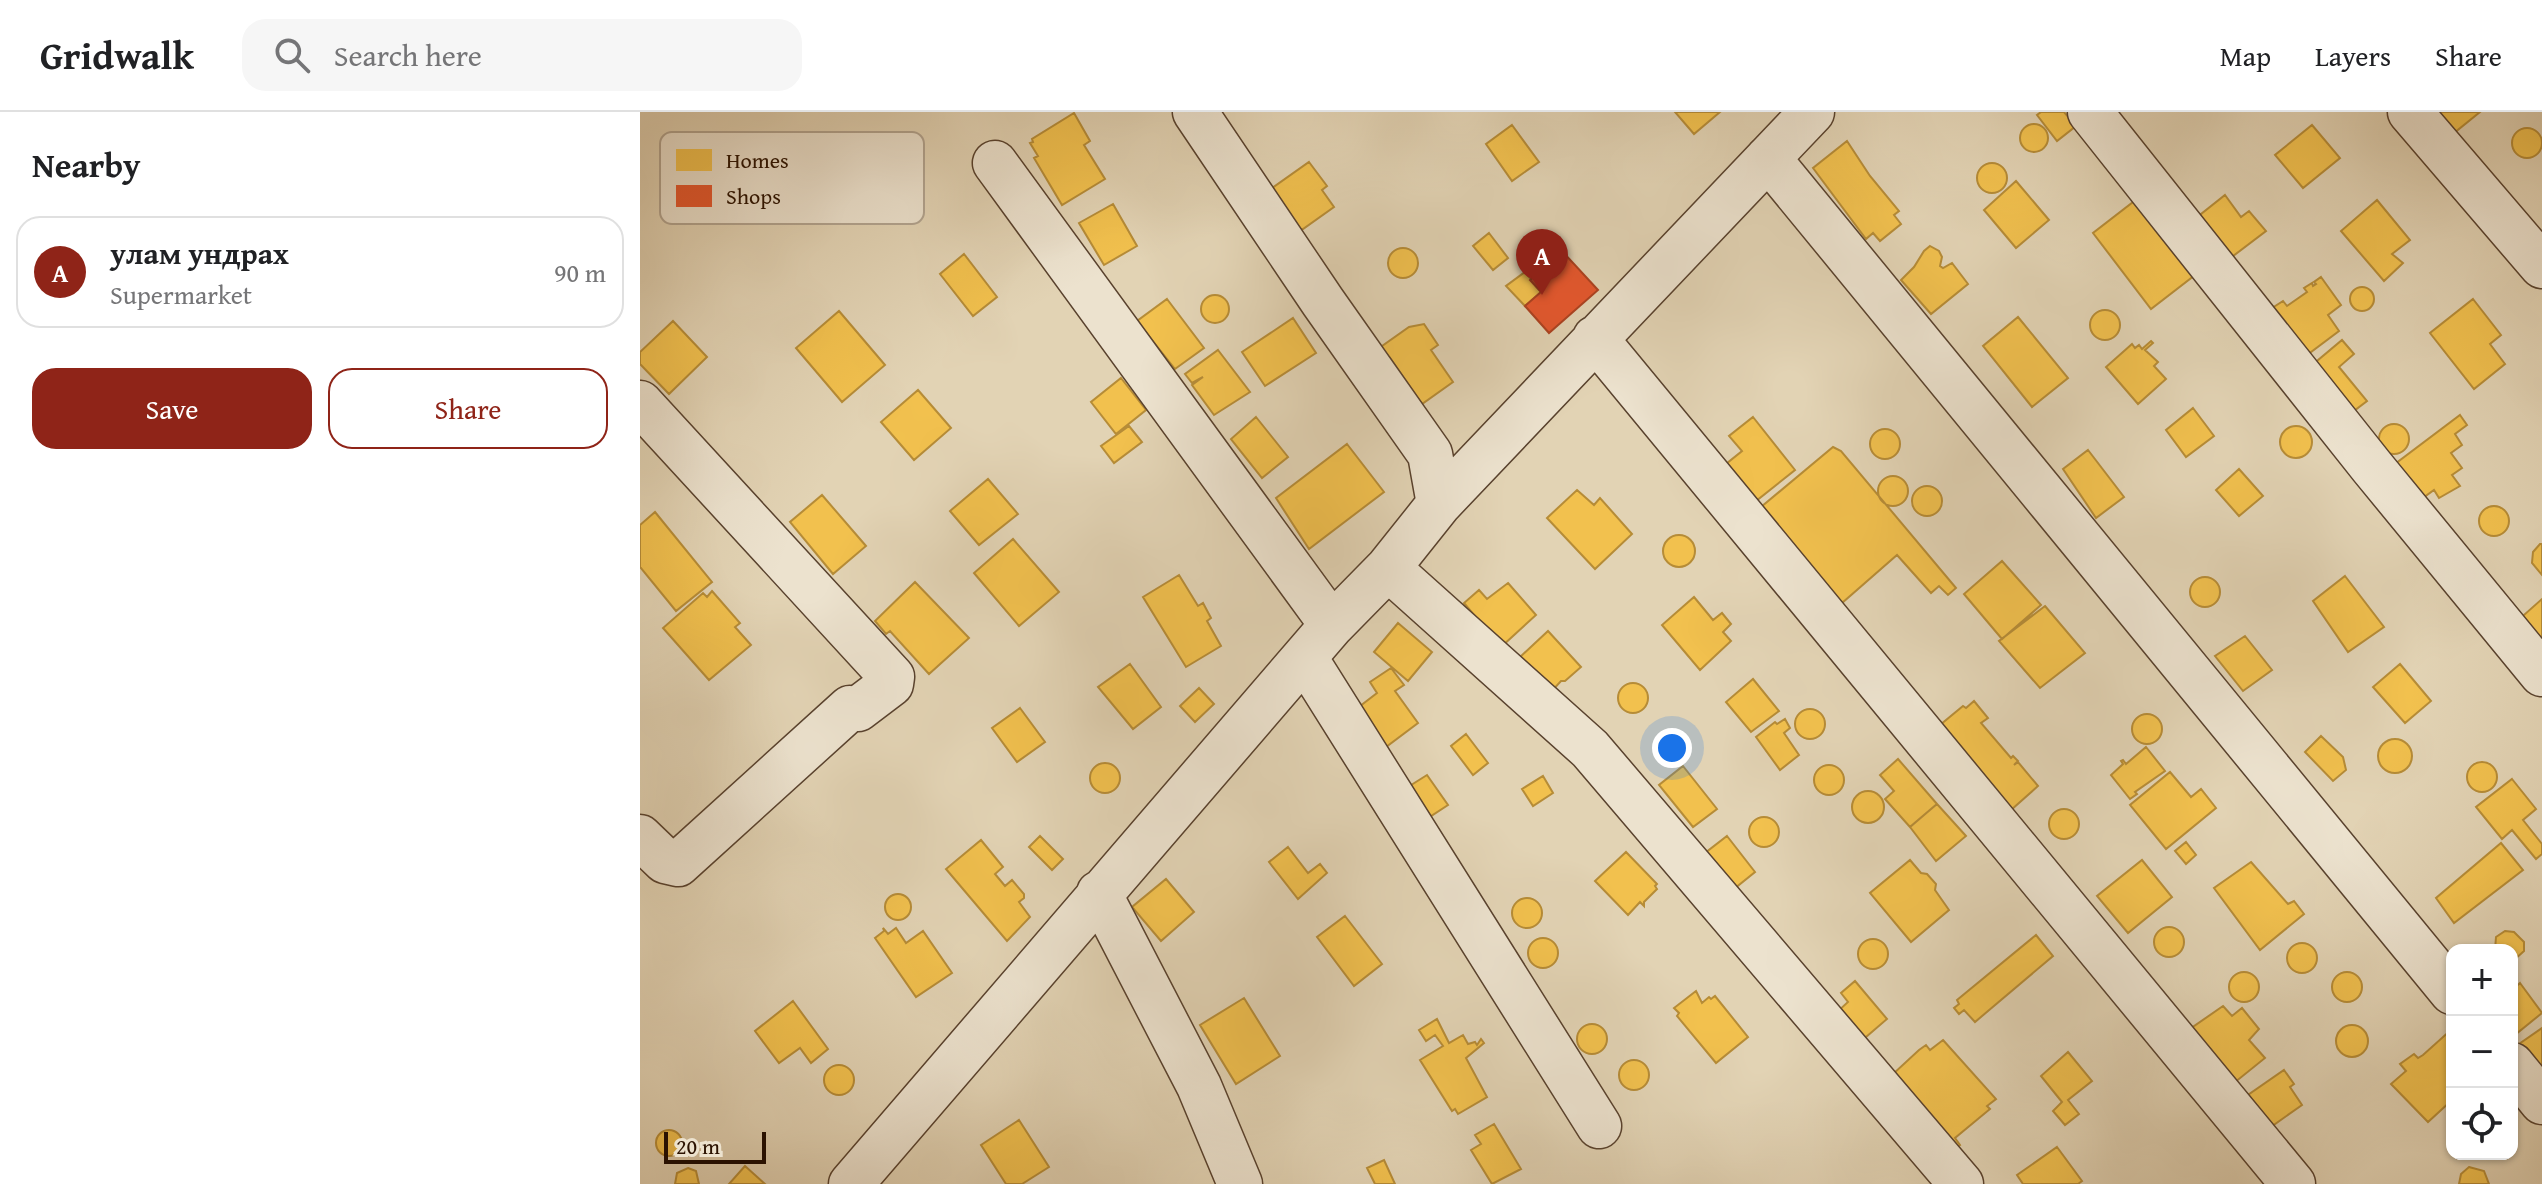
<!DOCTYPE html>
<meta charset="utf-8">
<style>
:root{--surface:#fff;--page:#f6f6f6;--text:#202124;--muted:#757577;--line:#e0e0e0;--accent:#8f2418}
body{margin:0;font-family:"Gentium Book Plus",serif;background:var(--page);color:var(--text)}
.controls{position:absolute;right:24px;bottom:24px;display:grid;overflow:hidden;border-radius:16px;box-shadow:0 2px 6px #0004}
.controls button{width:72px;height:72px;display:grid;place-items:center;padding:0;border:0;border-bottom:2px solid var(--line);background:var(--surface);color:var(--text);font:40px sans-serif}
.scale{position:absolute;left:24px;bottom:20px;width:102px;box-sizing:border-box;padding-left:8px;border:4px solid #2b1201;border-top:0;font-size:22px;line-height:28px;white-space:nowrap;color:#2b1201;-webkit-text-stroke:6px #ece2ce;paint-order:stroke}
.you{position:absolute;left:1032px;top:636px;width:28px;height:28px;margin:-20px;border:6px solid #fff;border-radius:50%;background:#1a73e8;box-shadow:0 0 0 12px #1a73e833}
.badge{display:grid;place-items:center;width:52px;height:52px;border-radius:50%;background:var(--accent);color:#fff;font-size:26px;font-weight:700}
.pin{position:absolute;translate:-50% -66px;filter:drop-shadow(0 2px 4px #0008)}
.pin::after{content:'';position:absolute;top:42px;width:28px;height:24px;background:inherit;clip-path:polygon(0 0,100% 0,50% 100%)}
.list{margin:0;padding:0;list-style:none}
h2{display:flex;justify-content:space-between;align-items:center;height:104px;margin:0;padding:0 32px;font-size:34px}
h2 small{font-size:26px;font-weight:400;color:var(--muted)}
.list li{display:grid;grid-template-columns:52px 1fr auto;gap:24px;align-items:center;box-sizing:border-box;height:112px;margin:0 16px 16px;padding:0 16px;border:2px solid var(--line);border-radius:24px}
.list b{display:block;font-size:30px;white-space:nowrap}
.list p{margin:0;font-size:26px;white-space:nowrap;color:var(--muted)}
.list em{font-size:26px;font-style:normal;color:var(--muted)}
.actions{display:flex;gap:16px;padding:24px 32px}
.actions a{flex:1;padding:18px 0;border:2px solid var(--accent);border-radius:24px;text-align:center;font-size:28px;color:var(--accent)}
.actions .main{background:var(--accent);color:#fff}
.icon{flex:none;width:44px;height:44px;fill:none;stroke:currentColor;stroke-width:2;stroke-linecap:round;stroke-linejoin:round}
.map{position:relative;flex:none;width:1902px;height:1072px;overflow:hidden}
header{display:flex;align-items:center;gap:48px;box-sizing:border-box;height:112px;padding:0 40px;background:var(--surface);border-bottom:2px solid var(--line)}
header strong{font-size:38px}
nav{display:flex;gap:44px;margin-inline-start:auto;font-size:28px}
.search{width:560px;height:72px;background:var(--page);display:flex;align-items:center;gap:20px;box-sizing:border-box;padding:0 28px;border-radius:24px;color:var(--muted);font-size:30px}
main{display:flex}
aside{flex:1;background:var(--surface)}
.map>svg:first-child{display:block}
.homes{fill:#f2c14e;stroke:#b68c37;stroke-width:2}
.shops{fill:#e4572e;stroke:#ac4220;stroke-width:2}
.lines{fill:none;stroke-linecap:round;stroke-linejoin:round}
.minor-casing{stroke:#59422e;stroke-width:47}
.minor{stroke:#ece2ce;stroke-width:44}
.key{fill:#ece2ce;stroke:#b2a490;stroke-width:2}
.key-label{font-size:22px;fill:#2b1201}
</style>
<header>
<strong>Gridwalk</strong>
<div class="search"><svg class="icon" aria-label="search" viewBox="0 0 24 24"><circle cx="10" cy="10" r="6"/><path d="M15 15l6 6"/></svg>Search here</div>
<nav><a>Map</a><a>Layers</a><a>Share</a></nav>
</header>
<main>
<aside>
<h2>Nearby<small></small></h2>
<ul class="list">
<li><span class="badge">A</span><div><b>улам ундрах</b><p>Supermarket</p></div><em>90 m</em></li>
</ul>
<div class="actions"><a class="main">Save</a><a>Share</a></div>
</aside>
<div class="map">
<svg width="1902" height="1072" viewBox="0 0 1902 1072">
<rect width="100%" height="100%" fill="#e2d3b4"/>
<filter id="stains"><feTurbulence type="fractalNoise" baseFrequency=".0025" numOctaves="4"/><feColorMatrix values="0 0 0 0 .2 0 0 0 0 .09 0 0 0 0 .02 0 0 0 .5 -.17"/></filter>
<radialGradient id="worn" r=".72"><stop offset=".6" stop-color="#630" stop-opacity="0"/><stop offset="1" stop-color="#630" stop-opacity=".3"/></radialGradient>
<path class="homes" d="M1035 0H1080L1054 22Z
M1401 0H1424L1436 14 1417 29 1397 3Z
M1797 0H1840L1814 21Z
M434 1 450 29 444 33 465 67 422 93 394 46 398 44 390 31 393 30 392 27Z
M1380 26a14 14 0 1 1 28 0a14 14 0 1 1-28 0Z
M872 13 899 50 872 69 846 32Z
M1672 13 1700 46 1663 76 1635 43Z
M1872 31a15 15 0 1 1 30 0a15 15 0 1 1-30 0Z
M1207 29 1230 64 1259 99 1254 103 1261 112 1240 129 1233 121 1226 127 1173 56Z
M669 50 687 74 682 78 694 95 663 117 656 119 628 79Z
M1337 66a15 15 0 1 1 30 0a15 15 0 1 1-30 0Z
M1376 69 1409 108 1376 136 1344 98Z
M1585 83 1601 105 1609 99 1626 119 1580 154 1546 114Z
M1497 87 1555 163 1511 197 1453 121Z
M1737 88 1770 128 1752 142 1763 151 1744 169 1701 119Z
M473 92 497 134 464 153 439 111Z
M849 121 868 146 853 158 833 134Z
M1290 134 1299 139 1302 145 1300 154 1303 156 1312 151 1328 172 1291 202 1261 168 1274 155 1284 139Z
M748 151a15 15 0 1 1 30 0a15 15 0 1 1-30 0Z
M324 142 357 185 333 204 300 162Z
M885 160 901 180 885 194 866 174Z
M1681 165 1701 193 1688 203 1699 219 1663 246 1629 198 1643 189 1647 194 1667 180 1664 176 1672 171 1673 174 1676 172 1674 170Z
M1710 187a12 12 0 1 1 24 0a12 12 0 1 1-24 0Z
M561 197a14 14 0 1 1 28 0a14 14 0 1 1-28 0Z
M527 187 564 236 535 257 497 209Z
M1833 187 1861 223 1850 232 1865 252 1834 277 1790 221Z
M1450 213a15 15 0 1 1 30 0a15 15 0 1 1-30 0Z
M199 199 245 253 202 290 156 236Z
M1378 205 1428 266 1392 295 1343 234Z
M653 206 676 241 625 274 602 240Z
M33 209 67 245 29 282 0 252V240Z
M784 212 798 233 791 238 813 270 782 292 750 246 743 251 735 239 769 215Z
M1702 228 1714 242 1699 255 1727 289 1706 305 1671 254Z
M1511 229 1513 231 1505 238 1518 250 1514 254 1526 267 1498 292 1466 255 1492 232 1495 236 1499 233 1502 237Z
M578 238 610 280 574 303 552 273 563 265 552 271 545 262Z
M481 266 506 298 476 322 451 290Z
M278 278 311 316 274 348 241 310Z
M1553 296 1574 324 1546 345 1526 318Z
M1820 303 1827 313 1815 322 1822 333 1811 341 1822 356 1812 363 1820 374 1799 386 1794 378 1769 396 1743 361Z
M616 305 648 345 622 366 591 327Z
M1113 305 1155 358 1116 389 1086 352 1102 339 1089 324Z
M1739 327a15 15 0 1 1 30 0a15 15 0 1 1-30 0Z
M1640 330a16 16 0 1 1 32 0a16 16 0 1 1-32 0Z
M489 314 502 330 474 351 461 334Z
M1230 332a15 15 0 1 1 30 0a15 15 0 1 1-30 0Z
M707 332 744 380 669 437 636 386Z
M1193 335 1201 339 1316 476 1308 483 1299 474 1291 481 1257 443 1194 498 1115 400Z
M1448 338 1484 385 1456 406 1423 357Z
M1599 357 1623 384 1599 404 1576 378Z
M1238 379a15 15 0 1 1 30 0a15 15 0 1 1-30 0Z
M348 367 378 402 339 433 310 399Z
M1272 389a15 15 0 1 1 30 0a15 15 0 1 1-30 0Z
M937 378 954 393 960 386 992 422 955 457 907 406Z
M182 383 226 434 193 462 150 410Z
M1839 409a15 15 0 1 1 30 0a15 15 0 1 1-30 0Z
M15 400 72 470 36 499 0 455V413Z
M1023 439a16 16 0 1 1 32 0a16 16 0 1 1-32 0Z
M373 427 419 480 379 514 334 461Z
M1900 432H1902V463L1892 451 1893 440Z
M1362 449 1401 493 1362 527 1324 482Z
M539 463 558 494 563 491 571 506 567 509 581 534 546 555 503 485Z
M1705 464 1744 515 1708 540 1673 489Z
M1550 480a15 15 0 1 1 30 0a15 15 0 1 1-30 0Z
M275 470 329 526 289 562 250 519 246 522 235 509Z
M868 471 896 503 861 535 824 491 839 478 847 487Z
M72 479 100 511 95 515 111 533 69 568 23 516 63 481 67 485Z
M1054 485 1073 508 1082 501 1091 512 1083 520 1091 529 1060 558 1022 513Z
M1902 487V558L1867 518Z
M1405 494 1445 541 1400 576 1359 529Z
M758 511 792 540 768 569 734 540Z
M908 519 941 555 925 569H921L910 581 879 546Z
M1605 524 1632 558 1603 579 1575 544Z
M490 552 521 595 493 617 458 575Z
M1760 552 1791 589 1765 611 1733 575Z
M751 556 764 573 755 579 778 611 742 638 715 598 737 581 730 570Z
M1113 567 1139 599 1111 620 1086 590Z
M978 586a15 15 0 1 1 30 0a15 15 0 1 1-30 0Z
M559 576 574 592 555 610 540 594Z
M1334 589 1348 606 1341 611 1371 646 1373 644 1378 649 1374 653 1378 650 1398 674 1362 706 1294 618 1323 594 1326 596Z
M380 596 405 630 377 650 352 616Z
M1155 612a15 15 0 1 1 30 0a15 15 0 1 1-30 0Z
M1492 617a15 15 0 1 1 30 0a15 15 0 1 1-30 0Z
M1145 607 1150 616 1144 621 1159 643 1140 658 1116 625 1135 610 1137 612Z
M826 622 848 651 833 663 811 634Z
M1681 624 1703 645 1706 658 1693 669 1665 640Z
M1738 644a17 17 0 1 1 34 0a17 17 0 1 1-34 0Z
M1506 635 1525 659 1495 680 1497 682 1490 687 1471 663 1483 652 1481 649 1483 648 1486 652Z
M1258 647 1297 692 1270 715 1245 687 1254 679 1240 663Z
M1827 665a15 15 0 1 1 30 0a15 15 0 1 1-30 0Z
M450 666a15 15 0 1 1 30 0a15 15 0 1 1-30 0Z
M1174 668a15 15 0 1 1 30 0a15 15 0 1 1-30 0Z
M1043 654 1077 697 1053 715 1019 673Z
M1530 660 1551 685 1561 677 1576 696 1526 737 1490 693Z
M787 663 808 693 788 706 768 675Z
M903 664 913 681 893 694 882 677Z
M1872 667 1896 697 1883 708 1902 732V742L1896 747 1872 718 1862 727 1836 695Z
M1212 695a16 16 0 1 1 32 0a16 16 0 1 1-32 0Z
M1297 692 1326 724 1296 749 1270 715Z
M1409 712a15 15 0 1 1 30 0a15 15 0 1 1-30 0Z
M1109 720a15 15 0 1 1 30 0a15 15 0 1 1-30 0Z
M400 724 423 747 412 758 389 735Z
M1087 724 1115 760 1084 785 1056 748Z
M341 728 363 755 355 762 365 774 372 768 384 782V786L379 790 390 805 367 829 306 757Z
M1546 730 1556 743 1546 752 1535 739Z
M1861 731 1883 758 1814 811 1796 786Z
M648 735 668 761 680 752 687 761 658 787 629 750Z
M986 740 1017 772 1015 774 1017 777 1004 790V794L1000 790 988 803 955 769Z
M1270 748 1281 761 1287 762 1296 772 1295 778 1309 798 1271 830 1230 781Z
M1502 748 1532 785 1488 821 1457 784Z
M1611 750 1648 792 1654 789 1664 802 1620 838 1574 776Z
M526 767 554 800 521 829 492 795Z
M245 795a13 13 0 1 1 26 0a13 13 0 1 1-26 0Z
M872 801a15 15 0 1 1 30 0a15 15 0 1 1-30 0Z
M705 804 742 852 714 874 677 825Z
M1514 830a15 15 0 1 1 30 0a15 15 0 1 1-30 0Z
M243 816 248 822 256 816 266 831 283 819 312 861 276 885 235 826 244 819Z
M1865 819 1874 820 1884 830V839L1873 849 1872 838H1855L1856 825Z
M1396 823 1413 844 1335 910 1324 898 1319 902 1314 896 1319 892 1317 888Z
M888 841a15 15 0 1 1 30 0a15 15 0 1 1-30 0Z
M1218 842a15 15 0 1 1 30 0a15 15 0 1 1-30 0Z
M1647 846a15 15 0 1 1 30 0a15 15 0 1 1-30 0Z
M1589 875a15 15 0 1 1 30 0a15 15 0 1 1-30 0Z
M1692 875a15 15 0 1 1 30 0a15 15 0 1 1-30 0Z
M1215 869 1247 907 1219 931 1195 902 1208 890 1201 881Z
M1880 871 1902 901 1876 922 1872 917V878Z
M1056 879 1062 891 1069 885 1071 887 1075 884 1108 925 1076 951 1037 904 1039 901 1034 896Z
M604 886 640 944 596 972 560 913Z
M153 889 188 937 171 951 160 936 139 951 115 919Z
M1583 894 1592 904 1602 896 1619 917 1609 928 1625 946 1594 971 1547 919Z
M797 907 809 931 823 923 828 932 835 930 837 933 841 927 844 931 826 946 847 985 818 1002 815 997 812 999 780 948 803 934 795 923 786 929 779 918Z
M937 927a15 15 0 1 1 30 0a15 15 0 1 1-30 0Z
M1696 929a16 16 0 1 1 32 0a16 16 0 1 1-32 0Z
M1902 916V965L1879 932Z
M1812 917V988L1788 1010 1751 972 1766 959 1760 952 1774 942 1778 946 1783 943Z
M1303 928 1356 987 1347 994 1350 997 1315 1026 1320 1033 1316 1036 1253 962 1279 938 1286 933 1290 938Z
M1428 940 1452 969 1428 988 1439 1002 1425 1013 1413 999 1422 990 1401 964Z
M979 963a15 15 0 1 1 30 0a15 15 0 1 1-30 0Z
M184 968a15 15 0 1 1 30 0a15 15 0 1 1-30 0Z
M1644 958 1654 972 1650 975 1662 993 1628 1017 1605 985Z
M379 1008 409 1055 382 1072H366L341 1033Z
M854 1012 881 1057 852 1072 831 1038 841 1032 835 1023Z
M16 1031a13 13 0 1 1 26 0a13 13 0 1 1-26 0Z
M1417 1035 1442 1069 1438 1072H1383L1377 1063Z
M744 1048 755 1072H735L727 1056Z
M105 1054 125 1072H89Z
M1829 1055 1844 1059 1849 1072H1819L1821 1062Z
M48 1056 56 1059 59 1072H35L37 1061Z"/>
<path class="shops" d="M922 139 958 178 909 221 885 194 901 180 890 168Z"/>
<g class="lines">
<g class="minor-casing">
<path id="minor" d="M555 0 683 190 790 342 799 392
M1450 0 1732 355 1902 562
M1770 0 1902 154
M1128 46 1812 880
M355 51 692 513
M955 226 1653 1072
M0 291 252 565 251 572 218 597 210 596 38 752 25 749 0 725
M748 456 950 637 1321 1072
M665 546 959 1014
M459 781 559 974 600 1072
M1872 953 1902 990
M211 1072 692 513 748 456 799 392 1172 0"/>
</g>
<use href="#minor" class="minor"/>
</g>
<rect x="20" y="20" width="264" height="92" rx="12" class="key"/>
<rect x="36" y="37" width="36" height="22" fill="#f2c14e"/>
<rect x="36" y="73" width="36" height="22" fill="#e4572e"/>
<g class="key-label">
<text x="86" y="56">Homes</text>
<text x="86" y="92">Shops</text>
</g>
<rect width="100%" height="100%" filter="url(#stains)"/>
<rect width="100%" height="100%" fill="url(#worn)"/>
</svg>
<div class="controls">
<button>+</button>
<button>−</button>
<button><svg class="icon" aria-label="locate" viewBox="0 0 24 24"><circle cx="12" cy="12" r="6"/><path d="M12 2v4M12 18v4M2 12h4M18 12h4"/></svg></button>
</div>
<div class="scale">20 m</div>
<div class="you"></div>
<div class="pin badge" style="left:902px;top:183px">A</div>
</div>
</main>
